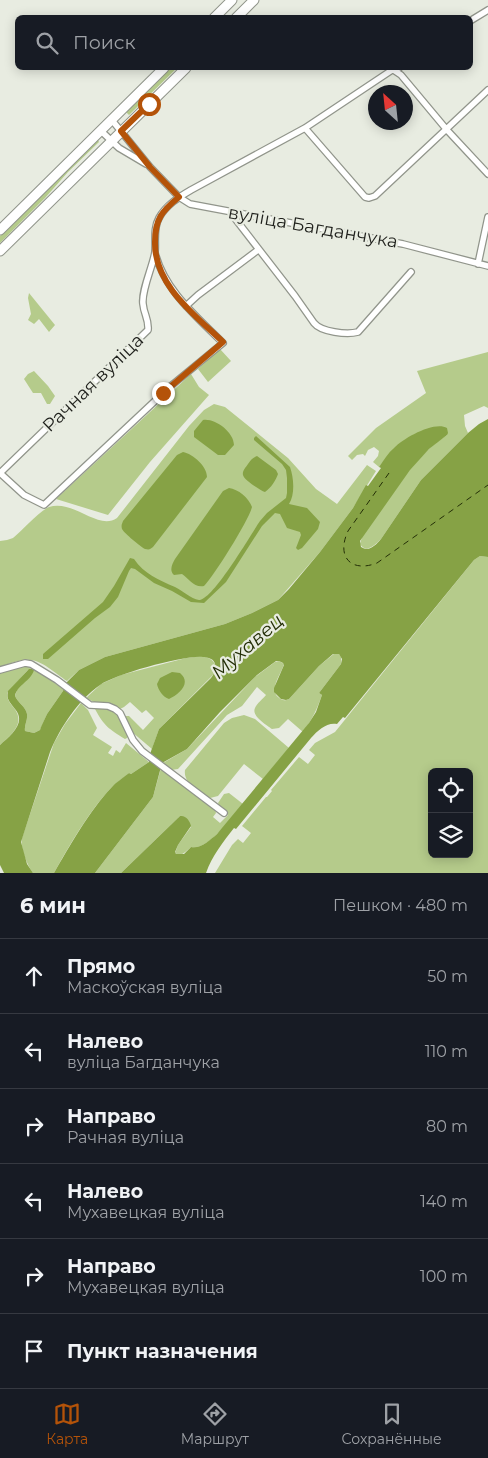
<!DOCTYPE html>
<html lang="ru">
<meta charset="utf-8">
<style>
:root{--surface:#171b24;--page:#242831;--text:#f1f3f6;--muted:#9ea1a6;--line:#363941;--accent:#b45309}
body{margin:0;font-family:Montserrat,sans-serif;background:var(--page);color:var(--text)}
.controls{position:absolute;right:15px;bottom:15px;display:grid;overflow:hidden;border-radius:8px;box-shadow:0 2px 12px #0003}
.controls button{width:45px;height:45px;display:grid;place-items:center;padding:0;border:0;border-bottom:1px solid var(--line);background:var(--surface);color:var(--text);font:25px sans-serif}
.compass{position:absolute;left:368px;top:85px;width:45px;height:45px;border-radius:50%;background:var(--surface);box-shadow:0 2px 12px #0003;rotate:333deg}
.stop{position:absolute;width:15px;height:15px;margin:-11px;border:4px solid #b45309;border-radius:50%;background:#fff}
.stop.end{background:#b45309;border-color:#fff;box-shadow:0 1px 5px #0008}
.list{margin:0;padding:0;list-style:none}
h2{display:flex;justify-content:space-between;align-items:center;height:65px;margin:0;padding:0 20px;font-size:21px}
h2 small{font-size:16px;font-weight:400;color:var(--muted)}
.list li{display:grid;grid-template-columns:32px 1fr auto;gap:15px;align-items:center;box-sizing:border-box;height:75px;padding:0 20px;border-top:1px solid var(--line)}
.list b{display:block;font-size:19px;white-space:nowrap}
.list p{margin:0;font-size:16px;white-space:nowrap;color:var(--muted)}
.list em{font-size:16px;font-style:normal;color:var(--muted)}
.icon{flex:none;width:28px;height:28px;fill:none;stroke:currentColor;stroke-width:2;stroke-linecap:round;stroke-linejoin:round}
.map{position:relative;flex:none;width:488px;height:873px;overflow:hidden}
.search{position:absolute;background:var(--surface);box-shadow:0 2px 12px #0003;left:15px;right:15px;top:15px;height:55px;display:flex;align-items:center;gap:12px;box-sizing:border-box;padding:0 18px;border-radius:8px;color:var(--muted);font-size:19px}
.sheet{height:515px;background:var(--surface)}
nav{display:flex;justify-content:space-around;align-items:center;box-sizing:border-box;height:70px;border-top:1px solid var(--line);background:var(--surface);font-size:14px;color:var(--muted)}
nav a{display:grid;justify-items:center;gap:2px}
nav .on{color:var(--accent)}
.map>svg:first-child{display:block}
.green{fill:#b5cb8b;fill-rule:evenodd}
.water{fill:#86a245}
.lines{fill:none;stroke-linecap:round;stroke-linejoin:round}
.ferry{stroke:#242f07;stroke-width:1;stroke-dasharray:6 5;stroke-linecap:butt}
.street-casing{stroke:#91958b;stroke-width:8}
.primary-casing{stroke:#91958b;stroke-width:11}
.street{stroke:#fff;stroke-width:5.5}
.primary{stroke:#fff;stroke-width:9}
.route{stroke:#b45309;stroke-width:6}
.labels{text-anchor:middle;stroke-width:4.5;stroke-linejoin:round;paint-order:stroke}
.street-label{font-size:18px;fill:#1f201c;stroke:#e8ece1}
.water-label{font-size:19px;font-style:italic;fill:#242f07;stroke:#e8ece1}
</style>
<div class="map">
<svg width="488" height="873" viewBox="0 0 488 873">
<rect width="100%" height="100%" fill="#e8ece1"/>
<path class="green" d="M171 68H177L129 115 126 112Z
M98 140 99 142 68 172 45 198 0 243V236Z
M29 293 55 325 49 332 39 319 34 324 28 320 31 314 28 298Z
M220 349 231 361 208 382 198 369Z
M488 352V408L484 406 464 415 465 426 468 433 421 480 381 539C375 545 366 554 360 544L362 537C386 503 411 458 447 435L435 427 415 434 396 446 379 467 373 462 378 456 379 451 374 447 368 450 365 456 363 454 357 455 352 460 348 456 376 428 426 393 417 371Z
M34 371 48 386 55 396 50 404H47L41 393H33L24 379 28 374Z
M191 374 199 387 209 395 150 462 108 515 56 499Z
M214 404 225 407 288 458 316 489 337 504 367 465 376 471 353 508 320 552 278 600 252 613 225 624 105 657 79 670 67 681C55 673 39 657 24 660 16 661 8 664 0 667V541L7 540 13 538C23 530 38 512 49 507 73 499 98 531 117 518L189 426 204 410Z
M480 556 488 557V873H215L232 845 238 839 243 843 251 833 242 826 266 797H267L272 791 271 790 299 757 308 764 315 755 309 750 315 743 335 732 474 560ZM432 772H469V854H432Z
M335 653 339 654 341 657V664L319 693 322 695C317 709 312 720 303 732L288 719 279 728 272 729C267 725 251 716 255 708 257 703 263 699 266 695L257 687 242 706 227 715 178 769 171 770 163 763 187 749 255 677 275 662 279 661 284 664C281 674 269 689 278 697 283 701 284 701 289 699L319 666Z
M202 656C212 658 219 664 214 674L159 729 152 749 132 732 125 719 126 716H129L143 730 154 718 146 710 142 713 130 702 124 707 120 709 109 704 94 702 86 698 101 684 121 675 186 658Z
M28 665 34 668 63 689V691L47 714 40 730 34 733 25 731C24 725 28 720 27 714 26 707 18 703 15 696L17 690 31 668 27 671 7 693C7 700 10 703 14 708 26 723 11 735 0 745V672L20 666Z
M81 703 88 710 97 728 93 735 112 747 108 753 113 756 116 750 120 753 126 743 149 762 131 774 129 773C123 778 116 783 111 788 89 811 69 846 54 873H33C27 865 20 848 22 838L54 743 65 724Z
M97 707 113 710 119 715 128 736 127 738 125 739C109 729 104 726 95 709Z
M244 715 255 719 289 748 263 779 244 764 218 796 210 798C199 792 183 783 185 770L224 723 232 718Z
M161 768 215 809 216 813 213 817 220 823 228 815 220 808 218 803 224 794 229 793 243 804C232 816 209 851 191 847 186 851 181 858 175 853L178 845 191 827 180 816 121 873H95L153 797Z"/>
<path class="water" d="M488 419V557L480 556 474 560 345 718 343 717 337 724C327 722 318 730 311 738L236 829 234 828C223 842 212 856 206 873H121L180 816C186 815 190 821 191 826L178 845 175 852 176 854H184L191 847C201 849 210 840 217 834L309 723 316 712 322 695 319 693 341 664 342 659 339 654H333L319 666 289 699 286 700 281 699 274 692V688L284 665 283 663 279 661H276L257 675 220 712 187 749 162 763 153 797 95 873H54C69 847 90 810 111 788 116 782 123 778 129 773L131 774 149 762 150 754 159 729 211 678C214 674 217 670 215 664 214 659 208 657 203 657 184 655 116 674 100 685 78 700 60 728 50 752L21 842 27 864 33 873H4L0 865V745C10 736 27 723 15 709 10 702 6 699 8 691L29 669H32L34 670C31 681 17 685 15 696 18 703 26 707 27 714 28 720 24 725 25 731L34 733 40 730 41 727 47 714 63 691 65 684 79 670 105 657 225 624 252 613 278 600 289 589 320 552 353 508 366 485 368 486 381 468 379 467C384 460 388 453 394 448 404 438 434 421 447 428L448 433 447 435 429 449 410 470 360 541 361 547C369 552 375 546 381 539L421 480 468 433 479 424Z
M203 420C215 418 234 432 234 445L225 455H218L194 437V431Z
M256 436 290 467C294 478 295 495 289 504L307 508 320 522 318 529 302 548 298 550 296 548 301 535 300 532 287 528 280 514 275 513 262 526 226 582 204 603 191 602 172 591 154 583 135 569 131 568 129 571 118 597 110 607 95 618 48 659H43V654L103 602 114 586 130 558 134 559C144 574 159 580 175 587 182 590 191 599 199 600 213 600 251 534 260 521L267 513 286 498 287 493V478L286 470 282 464 254 440V438Z
M183 452C193 454 207 466 207 477L153 547C150 549 150 550 145 549 141 547 124 533 122 529 121 525 122 524 123 521L177 455Z
M257 456 276 470 278 474C276 480 271 488 265 492 260 490 244 480 243 475 242 471 246 467 248 464 251 460 252 458 257 456Z
M229 488C238 489 249 498 252 507 249 520 214 576 204 586 194 588 189 579 182 574L174 575C169 571 172 564 175 559L223 491Z
M172 672 180 673C192 683 179 694 169 699 163 697 158 690 157 684L160 678Z"/>
<g class="lines">
<path class="ferry" d="M389 473 348 531C336 557 351 573 377 563L488 485"/>
<g class="street-casing">
<path id="street" d="M470 21 488 10
M392 69 401 75 447 130 488 174
M111 119 150 167 179 197 190 204 403 244 488 266
M305 128 365 197 369 198 375 196 488 90
M100 130 119 148 146 164
M230 212 295 296 314 323C321 332 347 335 358 332L411 272
M478 264 488 217
M186 306 198 295 258 250
M0 473 24 495 44 505 172 385 223 343C196 316 165 291 155 253
M0 474V473L148 330C149 319 144 315 143 304 141 291 153 266 155 252 156 240 153 229 159 218 166 205 179 197 191 190L305 128 392 70 399 68
M0 670 25 663 31 664 57 680 90 705 108 706 115 709 120 713 133 740 142 751 224 813"/>
</g>
<g class="primary-casing">
<path id="primary" d="M214 18 232 0
M236 18 254 0
M0 230 164 68
M0 251 186 68"/>
</g>
<use href="#street" class="street"/>
<use href="#primary" class="primary"/>
</g>
<g class="lines">
<path class="route" d="M149 104 121 131 150 167 179 197C162 211 155 219 155 242 154 285 195 315 223 342L163 393"/>
</g>
<g class="labels">
<g class="street-label">
<text transform="translate(313 227) rotate(10)" y="6">вуліца Багданчука</text>
<text transform="translate(93 383) rotate(-44)" y="6">Рачная вуліца</text>
</g>
<g class="water-label">
<text transform="translate(247 646) rotate(-41)" y="7">Мухавец</text>
</g>
</g>
</svg>
<div class="controls">
<button><svg class="icon" aria-label="locate" viewBox="0 0 24 24"><circle cx="12" cy="12" r="6"/><path d="M12 2v4M12 18v4M2 12h4M18 12h4"/></svg></button>
<button><svg class="icon" aria-label="layers" viewBox="0 0 24 24"><path d="M12 4l9 5-9 5-9-5zM3 14l9 5 9-5"/></svg></button>
</div>
<svg class="compass" viewBox="-18 -18 36 36"><path d="M0-13l5 13h-10z" fill="#e53935"/><path d="M0 13l5-13h-10z" fill="#9ea1a6"/></svg>
<div class="stop" style="left:149px;top:104px"></div>
<div class="stop end" style="left:163px;top:393px"></div>
<div class="search"><svg class="icon" aria-label="search" viewBox="0 0 24 24"><circle cx="10" cy="10" r="6"/><path d="M15 15l6 6"/></svg>Поиск</div>
</div>
<section class="sheet">
<h2>6 мин<small>Пешком · 480 m</small></h2>
<ul class="list">
<li><svg class="icon" aria-label="ahead" viewBox="0 0 24 24"><path d="M12 20V5M6 11l6-6 6 6"/></svg><div><b>Прямо</b><p>Маскоўская вуліца</p></div><em>50 m</em></li>
<li><svg class="icon" aria-label="left" viewBox="0 0 24 24"><path d="M17 20v-9H6M10 6l-5 5 5 5"/></svg><div><b>Налево</b><p>вуліца Багданчука</p></div><em>110 m</em></li>
<li><svg class="icon" aria-label="right" viewBox="0 0 24 24"><path d="M7 20v-9h11M14 6l5 5-5 5"/></svg><div><b>Направо</b><p>Рачная вуліца</p></div><em>80 m</em></li>
<li><svg class="icon" aria-label="left" viewBox="0 0 24 24"><path d="M17 20v-9H6M10 6l-5 5 5 5"/></svg><div><b>Налево</b><p>Мухавецкая вуліца</p></div><em>140 m</em></li>
<li><svg class="icon" aria-label="right" viewBox="0 0 24 24"><path d="M7 20v-9h11M14 6l5 5-5 5"/></svg><div><b>Направо</b><p>Мухавецкая вуліца</p></div><em>100 m</em></li>
<li><svg class="icon" aria-label="arrive" viewBox="0 0 24 24"><path d="M6 21V4h12l-3 4 3 4H6"/></svg><div><b>Пункт назначения</b></div></li>
</ul>
</section>
<nav>
<a class="on"><svg class="icon" aria-label="map" viewBox="0 0 24 24"><path d="M3 6l6-2 6 2 6-2v14l-6 2-6-2-6 2zM9 4v14M15 6v14"/></svg>Карта</a>
<a><svg class="icon" aria-label="directions" viewBox="0 0 24 24"><path d="M12 3l9 9-9 9-9-9zM9 14v-3h6M13 9l2 2-2 2"/></svg>Маршрут</a>
<a><svg class="icon" aria-label="saved" viewBox="0 0 24 24"><path d="M7 4h10v16l-5-4-5 4z"/></svg>Сохранённые</a>
</nav>
